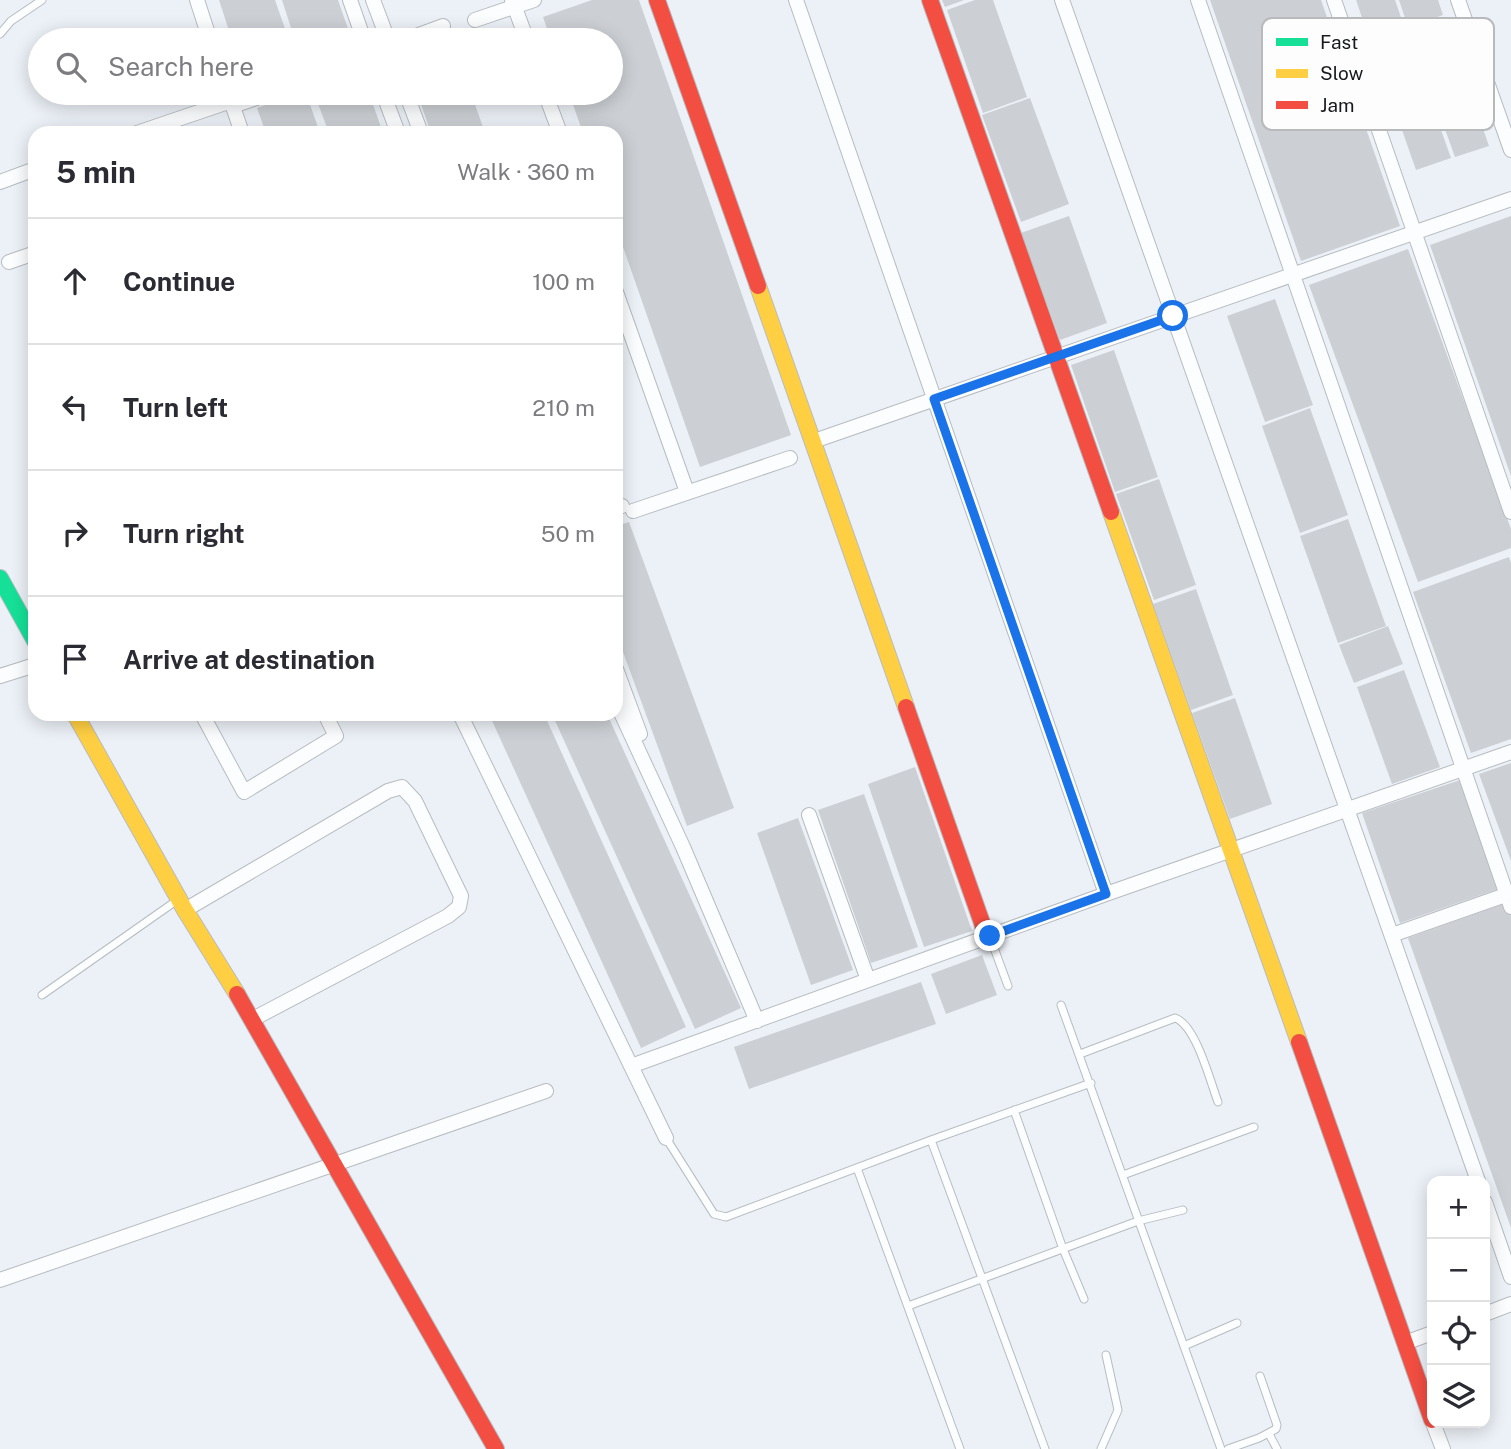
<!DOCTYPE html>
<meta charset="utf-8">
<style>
:root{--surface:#fff;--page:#f2f2f3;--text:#2b2b33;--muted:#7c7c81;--line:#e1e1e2}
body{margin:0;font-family:"Public Sans",sans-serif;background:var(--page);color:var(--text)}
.controls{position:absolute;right:21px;bottom:21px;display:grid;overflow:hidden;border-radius:14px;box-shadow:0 4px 18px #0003}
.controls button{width:63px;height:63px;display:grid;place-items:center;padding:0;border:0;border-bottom:2px solid var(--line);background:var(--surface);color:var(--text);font:35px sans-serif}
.stop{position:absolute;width:21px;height:21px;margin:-16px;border:5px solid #1a73e8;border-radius:50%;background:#fff}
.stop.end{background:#1a73e8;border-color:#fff;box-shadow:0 2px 7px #0008}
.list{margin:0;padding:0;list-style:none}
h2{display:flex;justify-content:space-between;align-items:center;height:91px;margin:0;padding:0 28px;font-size:30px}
h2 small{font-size:23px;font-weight:400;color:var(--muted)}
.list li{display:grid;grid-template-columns:46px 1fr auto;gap:21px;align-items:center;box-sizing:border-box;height:126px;padding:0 28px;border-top:2px solid var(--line)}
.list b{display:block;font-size:26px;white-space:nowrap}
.list em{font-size:23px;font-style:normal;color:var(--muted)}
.icon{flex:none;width:38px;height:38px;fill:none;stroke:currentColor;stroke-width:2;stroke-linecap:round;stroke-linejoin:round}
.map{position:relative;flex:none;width:1511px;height:1449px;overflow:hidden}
.search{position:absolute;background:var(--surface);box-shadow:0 4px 18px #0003;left:28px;top:28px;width:595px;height:77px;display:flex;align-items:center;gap:18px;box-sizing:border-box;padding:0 24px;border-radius:38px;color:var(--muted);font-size:26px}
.panel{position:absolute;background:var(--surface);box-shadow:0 4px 18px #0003;left:28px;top:126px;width:595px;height:595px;border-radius:21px}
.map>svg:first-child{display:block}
.building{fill:#ccd0d4}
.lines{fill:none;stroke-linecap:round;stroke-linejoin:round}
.lane-casing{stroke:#b7bcc1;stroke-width:9}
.street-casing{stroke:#b7bcc1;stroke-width:16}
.fast-casing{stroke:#b7bcc1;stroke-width:18}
.slow-casing{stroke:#b7bcc1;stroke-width:18}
.jam-casing{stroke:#b7bcc1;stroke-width:18}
.lane{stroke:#fcfdfe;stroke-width:7}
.street{stroke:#fcfdfe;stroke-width:14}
.fast{stroke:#16e098;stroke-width:16}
.slow{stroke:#ffcf43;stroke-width:16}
.jam{stroke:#f24e42;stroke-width:16}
.route{stroke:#1a73e8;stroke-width:9}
.key{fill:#fdfdfd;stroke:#b8b9ba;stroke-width:2}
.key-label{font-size:19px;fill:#16191d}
</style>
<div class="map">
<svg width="1511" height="1449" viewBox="0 0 1511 1449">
<rect width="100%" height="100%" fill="#ecf1f7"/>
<path class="building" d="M219 0H275L289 40H232Z
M282 0H338L352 40H295Z
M592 0H639L791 435 700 467 616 227V133H583L569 93H611V40H551L543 17Z
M942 0H964L945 7Z
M975 0H993L1027 97 983 113 947 10Z
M1210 0H1321L1400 226 1301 261Z
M1356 0H1395L1405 29 1370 41Z
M1399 0H1438L1443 15 1408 27Z
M1445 19 1489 146 1455 157 1410 32Z
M1406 32 1451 158 1416 170 1372 44Z
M299 93H306L320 133H266L257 108Z
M314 93H369L383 133H329Z
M417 93H471L485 133H431Z
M1030 98 1069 204 1021 222 982 115Z
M1069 216 1107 323 1060 340 1021 233Z
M1511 216V476L1430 245Z
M1408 249 1511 529V548L1418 582 1309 285Z
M1275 299 1313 405 1265 422 1227 316Z
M1114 350 1158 477 1115 492 1071 365Z
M1310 408 1348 515 1300 533 1262 426Z
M1159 479 1196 585 1154 600 1116 494Z
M1348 519 1386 626 1338 643 1300 536Z
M629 522 734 808 687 826 616 633V526Z
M1509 557 1511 563V739L1471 753 1413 592Z
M1196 589 1233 695 1191 710 1153 604Z
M1388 626 1403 664 1354 683 1339 645Z
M1404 670 1440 767 1392 784 1357 687Z
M1235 698 1272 804 1230 819 1192 713Z
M489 714H544L686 1027 641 1048Z
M552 714H607L741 1008 695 1029Z
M1511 763V861L1479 774Z
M915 767 972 931 924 947 868 784Z
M1460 780 1498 889 1400 923 1362 813Z
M864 794 918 947 871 963 818 810Z
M798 818 853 970 811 985 757 833Z
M1506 903 1511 916V1228L1408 938Z
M982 955 997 995 946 1014 931 974Z
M921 982 936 1024 749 1089 734 1047Z"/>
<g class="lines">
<g class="lane-casing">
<path id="lane" d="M0 34 11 21 42 0
M990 937 1008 986
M42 995 176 901
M1061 1005 1221 1449
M1080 1054 1175 1018C1196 1025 1210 1081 1218 1102
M1014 1110 1063 1249 1084 1299
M666 1138 714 1214 726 1217 931 1140 1091 1083
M931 1140 1045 1449
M857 1168 960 1449
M1123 1175 1254 1127
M908 1306 1138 1221 1183 1210
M1184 1346 1237 1323
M1269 1434 1277 1449
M1101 1449 1118 1410 1106 1355
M1228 1449 1259 1438 1276 1429 1277 1425 1260 1376"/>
</g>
<g class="street-casing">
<path id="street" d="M197 0 210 40
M350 0 364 40
M373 0 388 40
M512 0 527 40
M796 0 1106 894
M1062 0 1478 1181
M1198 0 1511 907
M1334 0 1511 512
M1458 0 1511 150
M475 20 534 0
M405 40 443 26
M383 93 398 133
M406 93 421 133
M545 93 560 133
M229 95 242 133
M233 106 271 93
M137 133 231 101
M0 182 35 169
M9 262 35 253
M616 292 687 492
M814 441 1511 199
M616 508 622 506
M633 511 790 458
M616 669 640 734
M0 676 35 665
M616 702 683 847 757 1021
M202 714 244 792 336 736 325 714
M460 714 666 1138
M809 815 868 980
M185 910 388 791 402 787 415 801 461 896 459 907 448 916 253 1019
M1392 935 1511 893
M631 1066 1106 894 1511 752
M1485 1202 1511 1277
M0 1280 546 1091
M1485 1314 1511 1304
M1405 1343 1432 1333
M1433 1423 1443 1449"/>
</g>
<g class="fast-casing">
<path id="fast" d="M0 578 35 641"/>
</g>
<g class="slow-casing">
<path id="slow" d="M758 286 906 707
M1111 512 1299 1042
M75 714 185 910 237 994"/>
</g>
<g class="jam-casing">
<path id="jam" d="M657 0 758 286
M930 0 1111 512
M906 707 987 937
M237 994 496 1449
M1299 1042 1432 1420"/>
</g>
<use href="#lane" class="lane"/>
<use href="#street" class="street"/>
<use href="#fast" class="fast"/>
<use href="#slow" class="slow"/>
<use href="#jam" class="jam"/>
</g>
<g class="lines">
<path class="route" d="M990 936 1106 894 934 399 1173 316"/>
</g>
<rect x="1262" y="18" width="232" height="112" rx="10" class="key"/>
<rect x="1276" y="38" width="32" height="8" fill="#16e098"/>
<rect x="1276" y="69" width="32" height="9" fill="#ffcf43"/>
<rect x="1276" y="101" width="32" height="8" fill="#f24e42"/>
<g class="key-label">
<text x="1320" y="49">Fast</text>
<text x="1320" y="80">Slow</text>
<text x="1320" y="112">Jam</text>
</g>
</svg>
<div class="controls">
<button>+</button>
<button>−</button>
<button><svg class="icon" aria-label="locate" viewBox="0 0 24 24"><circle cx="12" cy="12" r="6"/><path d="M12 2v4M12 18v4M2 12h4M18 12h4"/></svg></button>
<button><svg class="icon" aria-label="layers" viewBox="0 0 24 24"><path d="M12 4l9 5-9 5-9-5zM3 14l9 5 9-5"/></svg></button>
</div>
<div class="stop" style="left:1173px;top:316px"></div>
<div class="stop end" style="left:990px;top:936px"></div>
<div class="search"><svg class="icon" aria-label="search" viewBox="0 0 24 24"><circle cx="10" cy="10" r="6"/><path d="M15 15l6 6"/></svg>Search here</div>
<section class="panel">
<h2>5 min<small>Walk · 360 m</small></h2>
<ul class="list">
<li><svg class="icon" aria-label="ahead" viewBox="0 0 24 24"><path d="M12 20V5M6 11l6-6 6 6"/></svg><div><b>Continue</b></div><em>100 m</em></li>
<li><svg class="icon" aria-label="left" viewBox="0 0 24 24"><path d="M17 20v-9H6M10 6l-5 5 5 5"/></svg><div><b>Turn left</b></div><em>210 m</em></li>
<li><svg class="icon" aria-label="right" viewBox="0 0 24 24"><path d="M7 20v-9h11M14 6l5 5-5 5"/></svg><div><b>Turn right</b></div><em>50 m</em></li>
<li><svg class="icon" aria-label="arrive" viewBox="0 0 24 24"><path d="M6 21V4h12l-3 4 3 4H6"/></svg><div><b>Arrive at destination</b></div></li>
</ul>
</section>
</div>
